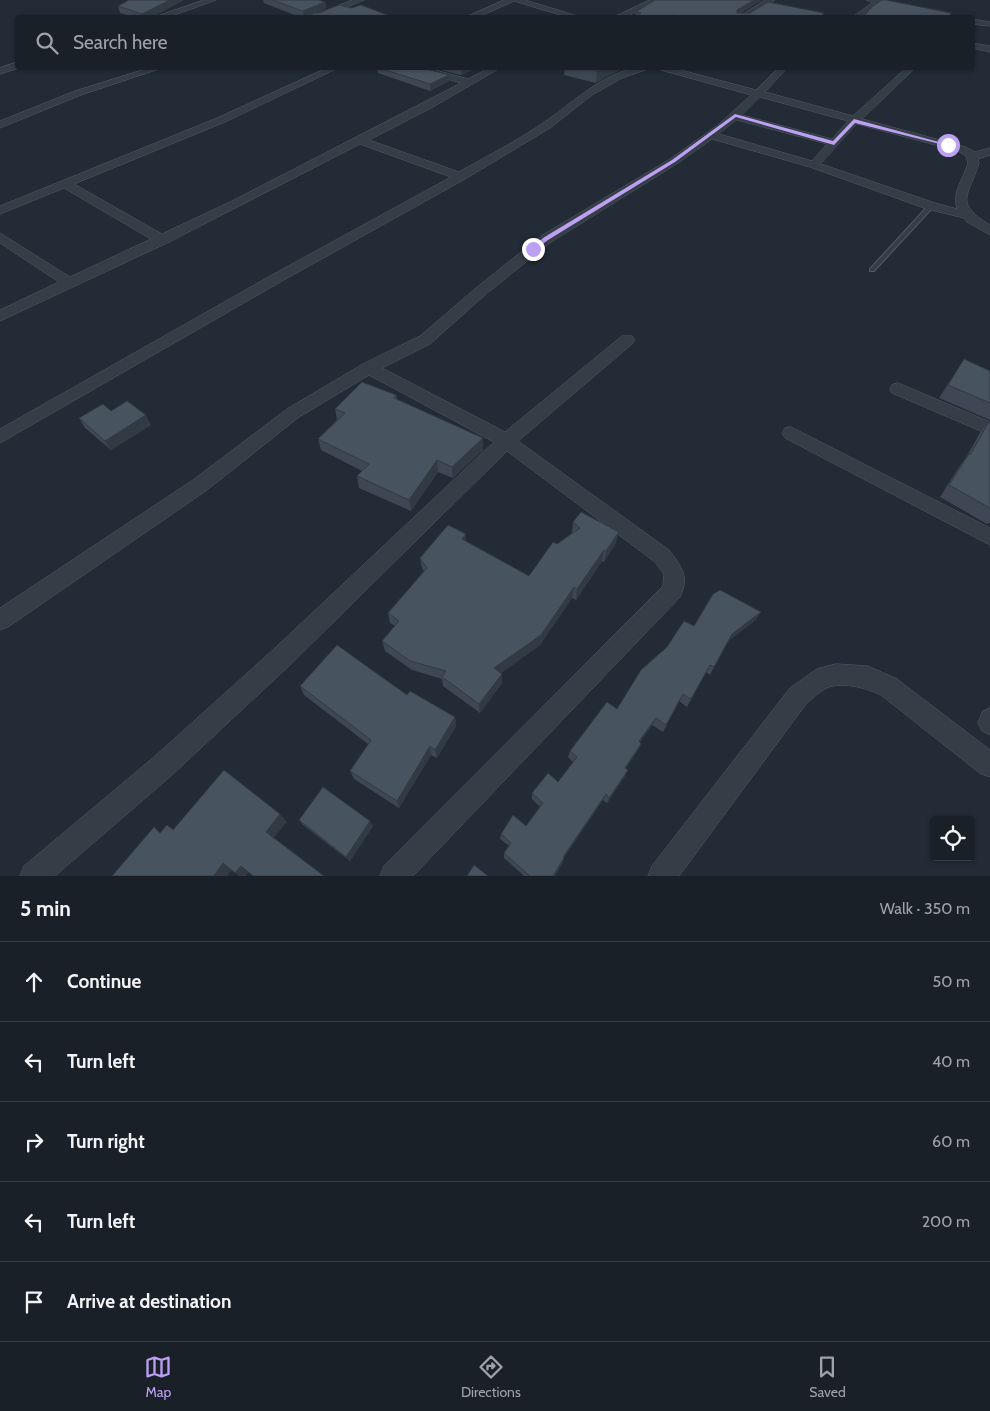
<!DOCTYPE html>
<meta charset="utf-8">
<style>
:root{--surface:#1a2028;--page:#272d34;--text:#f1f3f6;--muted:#9fa3a8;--line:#383e45;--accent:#bca0f2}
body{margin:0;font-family:Cabin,sans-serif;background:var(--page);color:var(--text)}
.controls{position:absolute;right:15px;bottom:15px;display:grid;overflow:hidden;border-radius:5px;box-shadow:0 1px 4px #0004}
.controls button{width:45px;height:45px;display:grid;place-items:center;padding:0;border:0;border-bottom:1px solid var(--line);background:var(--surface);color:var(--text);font:25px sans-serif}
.stop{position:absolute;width:15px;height:15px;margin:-11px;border:4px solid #bca0f2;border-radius:50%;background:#fff}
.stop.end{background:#bca0f2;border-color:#fff;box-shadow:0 1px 5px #0008}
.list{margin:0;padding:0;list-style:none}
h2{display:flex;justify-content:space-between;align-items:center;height:65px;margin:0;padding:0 20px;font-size:21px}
h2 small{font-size:16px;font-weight:400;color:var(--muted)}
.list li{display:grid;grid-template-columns:32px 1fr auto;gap:15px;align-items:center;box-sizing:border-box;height:80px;padding:0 20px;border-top:1px solid var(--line)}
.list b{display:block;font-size:19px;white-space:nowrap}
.list em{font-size:16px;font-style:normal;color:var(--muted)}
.icon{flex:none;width:28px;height:28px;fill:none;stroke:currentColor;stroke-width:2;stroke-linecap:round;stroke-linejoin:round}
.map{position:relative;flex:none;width:990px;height:876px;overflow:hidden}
.search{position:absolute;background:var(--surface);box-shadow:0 1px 4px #0004;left:15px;right:15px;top:15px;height:55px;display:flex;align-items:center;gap:12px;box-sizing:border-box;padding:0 18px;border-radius:5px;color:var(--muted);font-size:19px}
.sheet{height:465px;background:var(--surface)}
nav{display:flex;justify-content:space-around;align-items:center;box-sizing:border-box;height:70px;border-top:1px solid var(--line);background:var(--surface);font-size:14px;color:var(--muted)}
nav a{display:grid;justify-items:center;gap:2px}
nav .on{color:var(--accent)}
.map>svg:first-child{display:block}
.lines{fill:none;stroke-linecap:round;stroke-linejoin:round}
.service-casing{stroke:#525b65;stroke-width:2}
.minor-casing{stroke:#525b65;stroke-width:1}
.service{fill:#353d47;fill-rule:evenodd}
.minor{fill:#353d47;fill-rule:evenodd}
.wall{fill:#3e4753}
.shaded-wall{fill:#323a43}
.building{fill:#485360;stroke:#323a43}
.route{fill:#bca0f2}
</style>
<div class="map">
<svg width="990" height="876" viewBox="0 0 990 876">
<rect width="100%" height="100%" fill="#222b36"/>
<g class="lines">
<g class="service-casing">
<path id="service" d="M931 204 934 206 933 207 874 271H870V269L929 205Z"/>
</g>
<g class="minor-casing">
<path id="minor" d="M204 0H216L166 18H152Z
M353 0H364L319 18H306Z
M504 0H525L584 18H570L514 1 476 18H464Z
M650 0H660L624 18H612Z
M766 0H775L747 18H737Z
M867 0H883L906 6 902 8 880 4 861 18H851L872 3Z
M924 10H927L960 18H942L924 14Z
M972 19 990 22V26L972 24Z
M972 43 990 46V52L972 48Z
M18 62V68H19L0 74V68Z
M149 68H162L81 95 0 128V121L75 91Z
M327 68H338L225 122 74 184 162 234 234 200 461 83 417 70 416 68H428L468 79 489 68H500L431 108 369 140 459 172C487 156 517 141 543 123 573 103 612 63 651 68L622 78 592 95 550 128 465 179 282 281 0 443V429L272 275 451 177 360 144 167 243 0 321V310L59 282 0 243V233L70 277 151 239 64 188 0 214V206L217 118Z
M660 68H673L756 90 778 68H787L765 92 853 116 906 68H915L862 119 966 147 975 152 990 148V155L978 159 979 163C969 196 953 202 990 225V235L967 222 964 218 927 209 810 167 712 139 678 163 551 242 486 294 430 344 382 368 505 432 622 336H632L635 340 632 344 518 441 669 550C681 566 690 576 680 597L413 876H380L384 866 663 586 664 574 655 562 507 451 291 664 172 775 55 876H20L24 866 154 757 275 648 494 442 369 375 299 417 207 490 8 627 0 630V608L193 480 287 409 363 364 420 336 476 288 541 236 670 159 718 125 751 95 661 70ZM760 97 848 121 832 139 742 115ZM737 120 827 144 812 161 719 134ZM857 124 958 151 966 156 968 163C963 180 952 191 957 209L935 203 821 164Z
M898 383 990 422V435L892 393 890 389 892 385Z
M791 427 990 528V545L785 438 782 433 785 428Z
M836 664 868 666 897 679 990 750V777L981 774 881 695C866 688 845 682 829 687 821 690 813 698 806 704L679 876H648L652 866 790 688 817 669Z
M990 708V735L982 731 978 723 982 712Z"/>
</g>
<use href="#service" class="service"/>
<use href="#minor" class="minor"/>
</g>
<path class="wall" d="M184 0 150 18H136L120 13 118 6Z
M263 0H318L325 2 326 8 316 13 390 16V18H308V16L306 18H302L264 3Z
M655 0H762L741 13H824L822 18H633L635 16 636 12Z
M377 68H423L449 81 430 91 378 73Z
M433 68H477L461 75Z
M565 68H625L607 76 596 83 564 75Z
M964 359 990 371V420L939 398Z
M396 395 397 399 483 450 453 478 438 472 411 511 359 488 357 476 362 471 321 450 318 439 337 420 335 409Z
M111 411 151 425 111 450 85 428 79 418Z
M990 420V523H989L987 524 940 497 959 467 967 456 980 433Z
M573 522 616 543 604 562 602 561 576 600 572 598 540 645 501 673 502 683 480 713 443 686 442 679 412 670 385 651 382 641 395 626 390 623 388 613 424 571 422 568 420 558 466 534V542L529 576 557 544 572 533Z
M756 620 728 641 710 675 706 672 687 707 679 701 663 732 652 725 640 742 641 744 638 750 626 768 628 770 625 776 607 803 603 800 564 857 563 862 555 876H524L504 858V853L509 846 500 839 501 834 526 826 540 807 532 799V793L558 782 573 762 568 757 570 751 617 709 694 626Z
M300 686 407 695 455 717 456 726 437 758 431 755 399 808 354 779 350 771 368 744 304 695Z
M299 820 370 821 373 826 350 861 303 825Z"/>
<path class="shaded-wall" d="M170 0H184L150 18H144L142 14Z
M754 0H762L736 16 737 10Z
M325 2 326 8 312 15 308 13V16L304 18 303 11Z
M464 68H477L461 75V69Z
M603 68H625L607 76 596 83 597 71Z
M449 75V81L430 91V84Z
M146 415 151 425 111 450 105 441Z
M483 438V450L453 478 452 467Z
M437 460 438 472 411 511 409 500Z
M619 532 616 543 604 562 606 551Z
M466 534V545L462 539Z
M604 550 602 561 576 600 577 589Z
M574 587 572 598 540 645 495 678 494 668Z
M761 612 756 620 728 641 732 634Z
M502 674V683L480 713 479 704Z
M455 717 456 726 437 758 435 750Z
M656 718 652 725 636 747 639 741Z
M641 744 638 750 622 774 625 768Z
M430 746 431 755 399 808 397 801Z
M628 770 625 776 607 803 609 798Z
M606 794 603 800 562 861 563 857Z
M280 814 287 822 273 839 266 832Z
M370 821 373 826 350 861 346 857Z
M564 858 563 862 555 876H553Z
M223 863 232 870 227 876H214Z
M241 866 249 872 246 876H239L235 873Z"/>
<path class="building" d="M129 0H170L142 14 118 6Z
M272 0H318L325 2 303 11Z
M655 0H754L737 10V13H750L768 2 824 13 820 18H700L691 16 689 18H685L673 15 668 18H633L641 13 636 12Z
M882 0H886L951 13 948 18H862L873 6Z
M339 5 352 8 361 5 390 16 384 18H320L308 13H319Z
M379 68H423L449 75 430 84Z
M583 68H603L597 71Z
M964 359 990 371V403L948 385Z
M362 382 396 395 394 398 483 438 452 467 437 460 409 500 357 476 369 464 318 439 345 413 335 409Z
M127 401 146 415 105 441 79 418 103 404 111 411Z
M990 420V508L949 485 969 454 970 455Z
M581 512 619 532 606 551 604 550 577 589 574 587 541 635 494 668 502 674 479 704 442 677 446 671 410 661 382 641 399 621 388 613 427 568 420 558 448 525 466 534 462 539 529 576 553 542 557 544 580 528 573 522Z
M720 590 761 612 732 634 714 667 710 665 691 699 683 694 666 725 656 718 639 741 641 744 625 768 628 770 609 798 606 794 563 857 564 858 553 876H530L504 853 511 843 501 834 513 815 526 826 543 803 532 793 548 773 558 782 577 757 570 751 607 702 617 709 641 670 667 647 684 621 694 626 713 594Z
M337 645 407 695 410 691 455 717 435 750 430 746 397 801 350 771 371 740 300 686Z
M224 770 280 814 266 832 324 876H253L241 866 235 873 223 863 214 876H112L154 827 160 833 167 825 173 830Z
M323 787 370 821 346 857 299 820Z
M474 865 488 876H467Z"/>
<path class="route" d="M735 114 833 141 854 119 950 145 948 146 855 123 834 145 736 117 675 162 548 240 535 250 530 249 543 238 672 160Z"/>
</svg>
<div class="controls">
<button><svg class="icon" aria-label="locate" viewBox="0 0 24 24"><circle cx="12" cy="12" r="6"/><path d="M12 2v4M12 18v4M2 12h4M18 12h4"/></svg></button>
</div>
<div class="stop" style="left:948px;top:145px"></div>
<div class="stop end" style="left:533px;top:249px"></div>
<div class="search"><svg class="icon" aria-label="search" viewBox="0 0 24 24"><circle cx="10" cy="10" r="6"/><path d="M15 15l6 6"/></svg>Search here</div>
</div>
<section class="sheet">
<h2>5 min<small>Walk · 350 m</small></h2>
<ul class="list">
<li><svg class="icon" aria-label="ahead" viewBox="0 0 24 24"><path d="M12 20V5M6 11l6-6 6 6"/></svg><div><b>Continue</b></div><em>50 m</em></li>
<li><svg class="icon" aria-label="left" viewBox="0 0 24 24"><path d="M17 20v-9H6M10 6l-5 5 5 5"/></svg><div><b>Turn left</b></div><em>40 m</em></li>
<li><svg class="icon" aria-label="right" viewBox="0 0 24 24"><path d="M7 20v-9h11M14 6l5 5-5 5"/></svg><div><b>Turn right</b></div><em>60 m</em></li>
<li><svg class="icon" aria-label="left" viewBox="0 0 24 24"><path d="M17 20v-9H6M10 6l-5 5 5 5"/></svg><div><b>Turn left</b></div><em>200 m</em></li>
<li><svg class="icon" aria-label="arrive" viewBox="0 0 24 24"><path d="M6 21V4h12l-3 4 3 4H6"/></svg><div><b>Arrive at destination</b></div></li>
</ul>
</section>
<nav>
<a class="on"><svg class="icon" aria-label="map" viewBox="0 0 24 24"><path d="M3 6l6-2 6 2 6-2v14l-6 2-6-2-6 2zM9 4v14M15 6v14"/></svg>Map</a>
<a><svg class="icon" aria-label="directions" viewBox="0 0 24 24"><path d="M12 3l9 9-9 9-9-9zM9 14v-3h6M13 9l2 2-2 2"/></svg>Directions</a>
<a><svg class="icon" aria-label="saved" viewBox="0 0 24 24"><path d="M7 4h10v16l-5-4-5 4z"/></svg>Saved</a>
</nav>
